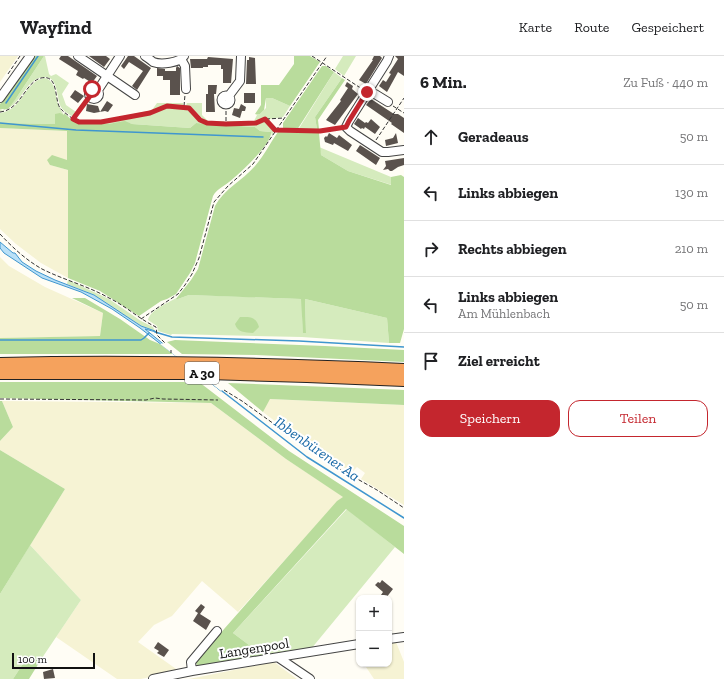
<!DOCTYPE html>
<html lang="de">
<meta charset="utf-8">
<style>
:root{--surface:#fff;--page:#f2f2f2;--text:#202124;--muted:#757577;--line:#e0e0e0;--accent:#c4262e}
body{margin:0;font-family:"Zilla Slab",serif;background:var(--page);color:var(--text)}
.controls{position:absolute;right:12px;bottom:12px;display:grid;overflow:hidden;border-radius:8px;box-shadow:0 1px 3px #0004}
.controls button{width:36px;height:36px;display:grid;place-items:center;padding:0;border:0;border-bottom:1px solid var(--line);background:var(--surface);color:var(--text);font:20px sans-serif}
.scale{position:absolute;left:12px;bottom:10px;width:83px;box-sizing:border-box;padding-left:4px;border:2px solid #111;border-top:0;font-size:11px;line-height:14px;white-space:nowrap;color:#111;-webkit-text-stroke:3px #fff;paint-order:stroke}
.stop{position:absolute;width:12px;height:12px;margin:-9px;border:3px solid #c4262e;border-radius:50%;background:#fff}
.stop.end{background:#c4262e;border-color:#fff;box-shadow:0 1px 4px #0008}
.list{margin:0;padding:0;list-style:none}
h2{display:flex;justify-content:space-between;align-items:center;height:52px;margin:0;padding:0 16px;font-size:17px}
h2 small{font-size:13px;font-weight:400;color:var(--muted)}
.list li{display:grid;grid-template-columns:26px 1fr auto;gap:12px;align-items:center;box-sizing:border-box;height:56px;padding:0 16px;border-top:1px solid var(--line)}
.list b{display:block;font-size:15px;white-space:nowrap}
.list p{margin:0;font-size:13px;white-space:nowrap;color:var(--muted)}
.list em{font-size:13px;font-style:normal;color:var(--muted)}
.actions{display:flex;gap:8px;padding:12px 16px}
.actions a{flex:1;padding:9px 0;border:1px solid var(--accent);border-radius:12px;text-align:center;font-size:14px;color:var(--accent)}
.actions .main{background:var(--accent);color:#fff}
.icon{flex:none;width:22px;height:22px;fill:none;stroke:currentColor;stroke-width:2;stroke-linecap:round;stroke-linejoin:round}
.map{position:relative;flex:none;width:404px;height:623px;overflow:hidden}
header{display:flex;align-items:center;gap:24px;box-sizing:border-box;height:56px;padding:0 20px;background:var(--surface);border-bottom:1px solid var(--line)}
header strong{font-size:19px}
nav{display:flex;gap:22px;margin-inline-start:auto;font-size:14px}
main{display:flex}
aside{flex:1;background:var(--surface)}
.map>svg:first-child{display:block}
.farmland{fill:#f6f3d4}
.green{fill:#d5ebbd}
.forest{fill:#b9dc9c}
.water{fill:#b9e0f7;stroke:#3f96cf}
.pier{fill:#fffdf5}
.lines{fill:none;stroke-linecap:round;stroke-linejoin:round}
.stream{stroke:#3f96cf;stroke-width:1.5}
.building{fill:#5a524d}
.minor-casing{stroke:#444;stroke-width:10}
.highway-casing{stroke:#222;stroke-width:14}
.path{stroke:#333;stroke-width:1;stroke-dasharray:4 2;stroke-linecap:butt}
.minor{stroke:#fff;stroke-width:8}
.highway{stroke:#f5a25d;stroke-width:12}
.route{stroke:#c4262e;stroke-width:5}
.labels{text-anchor:middle;stroke-width:4;stroke-linejoin:round;paint-order:stroke}
.shield{fill:#fff;stroke:#585858;stroke-width:1}
.shield-label{font-size:13px;font-weight:bold;fill:#111}
.street-label{font-size:14px;fill:#111;stroke:#fff}
.water-label{font-size:15px;font-style:italic;fill:#1768a6;stroke:#fff}
</style>
<header>
<strong>Wayfind</strong>
<nav><a>Karte</a><a>Route</a><a>Gespeichert</a></nav>
</header>
<main>
<div class="map">
<svg width="404" height="623" viewBox="0 0 404 623">
<rect width="100%" height="100%" fill="#fffdf5"/>
<path class="farmland" d="M0 0H18L0 26Z
M0 72 67 75V104L50 109 68 114V222L41 207 16 188 0 173Z
M0 201 9 210 45 231 103 257 100 280 0 282Z
M269 343 404 349V449L361 423 365 417 357 411 352 416 306 389 263 356Z
M2 345 211 347 286 403 344 441 337 446 238 556 202 525 172 560 154 569 138 586 179 615 141 623H117L56 581 81 544 30 489 65 433 0 394V385L13 371Z
M396 586 404 606V623H374L364 608H389V587Z
M274 606 297 623H189Z"/>
<path class="green" d="M44 0H45L49 18 51 20 56 18 69 27 62 38 66 49 76 56 73 61C69 58 63 55 61 51 56 42 59 19 43 21 24 23 21 53 0 55V53L3 54 17 41Z
M343 0H356L344 20 335 13Z
M334 16 342 22 315 61 317 73 319 74H298Z
M44 22C56 24 55 39 58 48 59 52 62 55 64 59L55 68 0 67V57C22 55 24 26 44 22Z
M266 42H272L290 50 283 61C264 64 246 66 227 67V65H254L257 59 255 58H260L266 52Z
M157 47H183V50H166L149 57 101 65 152 54Z
M187 47H202V59L208 65H224L225 67 206 66 192 52 186 50Z
M167 51 187 52 200 65 206 68 196 67 190 72 132 68 125 66 108 68 98 67 153 57Z
M264 64 274 75 272 80 271 76 260 75 255 71 230 69 257 68Z
M319 91 391 121 392 129 348 115 321 99Z
M68 224 109 243 141 265 153 271 155 275 141 270 94 239 67 228Z
M189 239 302 243 303 277H306L305 243 387 262 389 287 302 281 172 278 171 279 158 275 157 270 148 264C150 254 168 247 176 242L175 244Z
M347 453 395 491 311 593 265 601 233 577Z
M30 489 81 544 42 602 28 600 13 623H0V538Z"/>
<path class="forest" d="M35 0H44L17 41 8 53H0V48L11 34Z
M294 0H310L320 6 290 50 272 42H266L264 54 260 58H255L261 49V29H279L294 8Z
M322 10H326L334 16 297 74 283 73V67Z
M342 22 345 24 318 64 319 73H317L315 61Z
M60 57 64 59V57L72 64 79 67 87 66 108 68 125 65 132 68 190 72 196 67 255 71 260 75 271 76C273 87 239 118 229 126 223 131 217 133 213 140L195 207 190 217 176 238 167 243 161 245 139 260 100 235 68 222V114L50 109 47 104 52 99 67 104V75L0 72V67L55 68V58Z
M278 76 319 77 321 99 348 115 391 129V121L401 119 404 121V273L400 287H389L387 262 305 243 306 277H303L301 243 189 239 175 244 191 224 198 213 215 150C224 133 242 125 255 110 264 100 270 87 278 76Z
M72 242H85L120 263 150 284 160 288 173 298H0V282L100 280 103 257Z
M240 261C249 261 256 260 259 271L253 277C244 276 238 277 235 268Z
M175 284 325 290 404 294V306L256 299 182 298 167 286Z
M0 326H199L289 395 404 470V498L346 453 233 577 265 601 199 611 195 606 337 445 343 441 286 403 211 347 0 342Z
M228 327 404 334V349L270 343 263 356Z
M0 345H2L13 371 0 385Z
M0 394 65 433 0 538Z
M28 600 42 602 29 623H13Z"/>
<path class="water" d="M0 186 13 197H15L22 206 36 215 55 224 94 239 141 270 155 275 156 276 145 273 221 335 140 272 112 253 81 236 42 222 4 197 0 192Z"/>
<path class="pier" d="M165 287 225 333 221 335 160 288Z"/>
<g class="lines">
<path class="stream" d="M6 47 38 0
M0 67 76 74 263 81
M155 276 172 281 299 285 404 291
M0 284H141L144 282 149 277
M222 335 307 401 404 462"/>
</g>
<path class="building" d="M61 0H68L97 20 92 27 84 22 83 23 76 19 78 15 59 3Z
M89 0H106L110 3 104 11Z
M128 0H134L151 12 137 34 132 30 143 15 129 6 124 13 121 10Z
M374 0H380L382 2 366 28 359 24 373 4H372Z
M395 0H404V20L398 16 387 36 379 30 383 24 386 26 391 18 389 17 398 3Z
M208 1 233 3 231 27H223V13H221V9H208V11H203V12H191L190 3H207Z
M249 1 255 2 256 28H246L247 4H249Z
M177 10 180 12V39H170V24H163V20H157V12L165 13V15H176V12Z
M347 26 353 30 352 33 358 38 335 69 326 64 341 45 340 44 348 32 345 30Z
M208 29H217L216 38H214L215 56H206V38H208Z
M75 34 84 40 78 47 70 41Z
M244 37H255V47H244Z
M371 43 394 58H398L404 62V77L391 68 392 67 366 49Z
M107 45 113 49 108 56 105 55 94 57 86 55 87 48 98 50 100 56Z
M241 48 246 51 245 55H242L240 62 232 59 234 52 239 53Z
M358 62 365 67 366 66 368 67 371 63 380 71 375 78 365 71 364 73 362 72 361 73 354 68Z
M329 77 337 82 339 79 352 89 348 95 334 87 333 89 325 86 324 82 326 80 327 81Z
M396 77 398 87 386 90 385 84 393 82Z
M360 89 380 102 376 109 356 95Z
M404 102V109L398 111 392 115H390L388 113 383 114 386 110 385 105Z
M382 524 393 533 386 542 381 539 383 536 375 529 378 526 380 527Z
M201 548 205 551 200 558 211 565 206 574 193 565 198 557 195 555Z
M158 586 169 594 164 601 157 597 159 595 154 592Z
M53 613 55 622 44 623 43 616Z"/>
<g class="lines">
<g class="minor-casing">
<path id="minor" d="M78 0 135 39
M145 0C148 2 151 4 153 6 161 9 179 7 184 0
M389 0 387 5 349 65 346 71 350 75 382 96H388L404 94
M181 3 185 10 186 33
M89 38a5 5 0 1 1 10 0a5 5 0 1 1-10 0Z
M98 34 120 0
M367 36 375 38 388 46
M221.5 44a4.5 4.5 0 1 1 9 0a4.5 4.5 0 1 1-9 0Z
M228 41 240 25 241 0
M0 42 30 0
M389 583 404 581
M279 602 310 623
M192 615 191 606 217 575
M153 623 192 615 359 588"/>
</g>
<g class="highway-casing">
<path id="highway" d="M0 308C135 305 269 308 404 314
M0 317H208L307 320 404 324"/>
</g>
<path class="path" d="M312 0 362 33
M8 18 20 0
M226 49V68
M184 50 185 39
M393 50 404 57
M0 56C21 54 25 26 41 22 59 18 54 43 60 52 62 55 75 65 79 66 82 67 85 66 88 66 108 66 129 62 148 57 155 56 159 52 165 50 172 49 183 50 189 52 194 56 197 62 203 65 215 72 252 68 265 63L275 74 320 75 339 73
M73 62 90 40
M266 63 284 62
M376 84 404 42
M0 178C12 191 26 204 42 213 64 224 88 230 109 242 126 250 139 263 156 271L157 279 165 287
M141 263 178 238 185 229 192 218 199 202 214 146 228 130 253 108 327 0
M171 294V297
M224 334 242 345 327 406 377 434 404 452
M0 343 146 344 155 342 163 343 218 344"/>
<use href="#minor" class="minor"/>
<use href="#highway" class="highway"/>
</g>
<g class="lines">
<path class="route" d="M92 33 89 37 90 40 73 63 79 66H101L150 57 167 50 189 52 200 64 207 67 226 68 256 67 265 63 275 74 320 75 346 71 349 65 367 36"/>
</g>
<g class="labels">
<rect class="shield" x="185" y="306" width="34" height="22" rx="3"/>
<g class="shield-label">
<text x="202" y="322">A 30</text>
</g>
<g class="street-label">
<text transform="translate(254 592) rotate(-9)" y="5">Langenpool</text>
</g>
<g class="water-label">
<text transform="translate(317 393) rotate(35)" y="5">Ibbenbürener Aa</text>
</g>
</g>
</svg>
<div class="controls">
<button>+</button>
<button>−</button>
</div>
<div class="scale">100 m</div>
<div class="stop" style="left:92px;top:33px"></div>
<div class="stop end" style="left:367px;top:36px"></div>
</div>
<aside>
<h2>6 Min.<small>Zu Fuß · 440 m</small></h2>
<ul class="list">
<li><svg class="icon" aria-label="ahead" viewBox="0 0 24 24"><path d="M12 20V5M6 11l6-6 6 6"/></svg><div><b>Geradeaus</b></div><em>50 m</em></li>
<li><svg class="icon" aria-label="left" viewBox="0 0 24 24"><path d="M17 20v-9H6M10 6l-5 5 5 5"/></svg><div><b>Links abbiegen</b></div><em>130 m</em></li>
<li><svg class="icon" aria-label="right" viewBox="0 0 24 24"><path d="M7 20v-9h11M14 6l5 5-5 5"/></svg><div><b>Rechts abbiegen</b></div><em>210 m</em></li>
<li><svg class="icon" aria-label="left" viewBox="0 0 24 24"><path d="M17 20v-9H6M10 6l-5 5 5 5"/></svg><div><b>Links abbiegen</b><p>Am Mühlenbach</p></div><em>50 m</em></li>
<li><svg class="icon" aria-label="arrive" viewBox="0 0 24 24"><path d="M6 21V4h12l-3 4 3 4H6"/></svg><div><b>Ziel erreicht</b></div></li>
</ul>
<div class="actions"><a class="main">Speichern</a><a>Teilen</a></div>
</aside>
</main>
